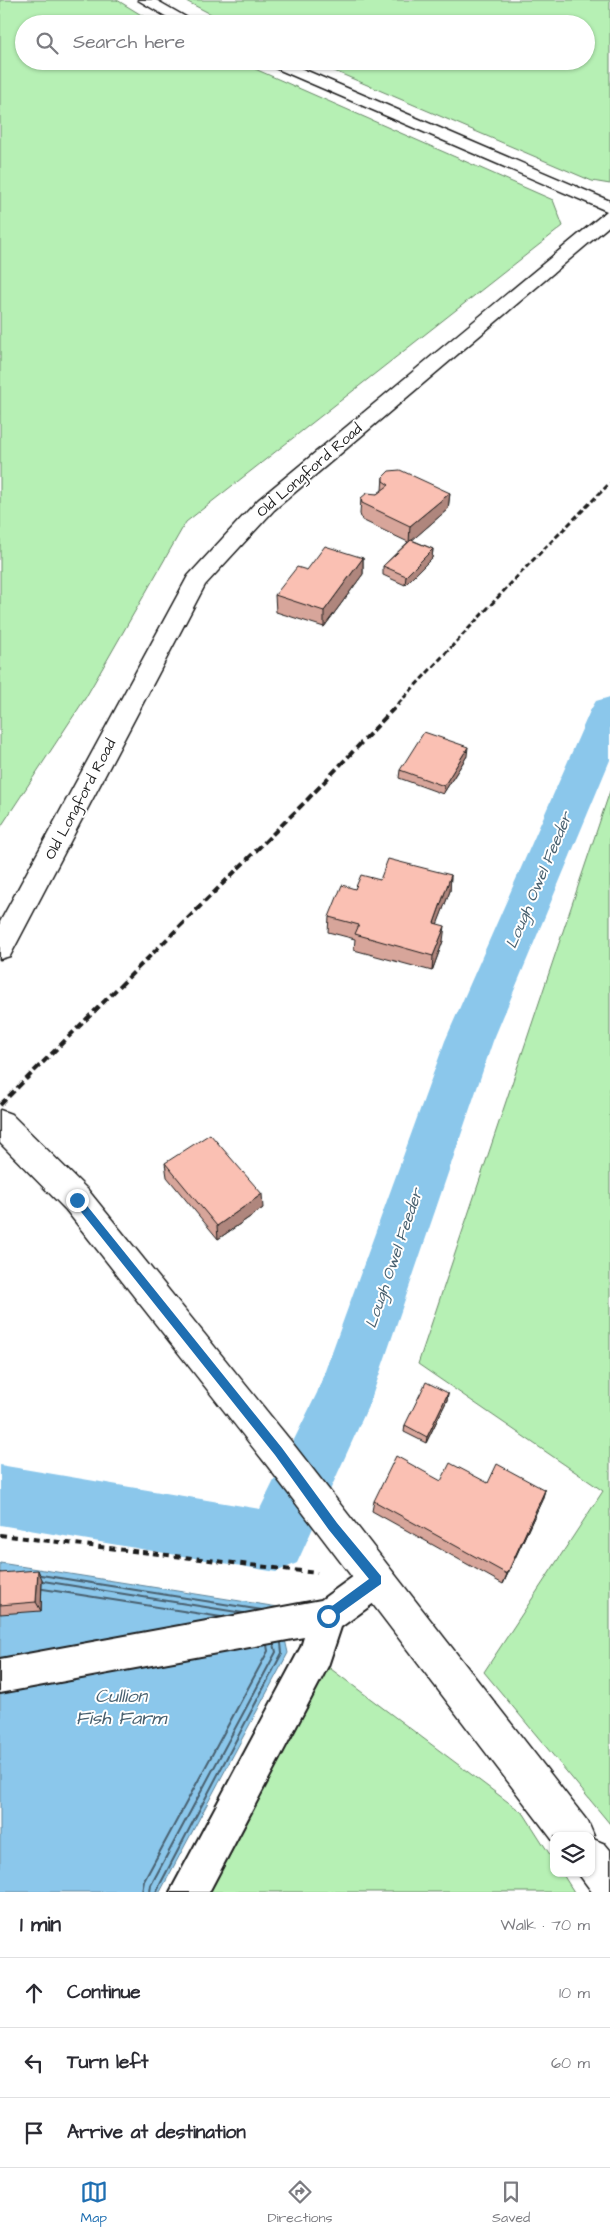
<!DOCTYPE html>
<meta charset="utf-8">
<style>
:root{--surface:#fff;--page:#f7f7f7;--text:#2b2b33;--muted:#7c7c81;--line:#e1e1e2;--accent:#1f6fb2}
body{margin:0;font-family:"Architects Daughter",sans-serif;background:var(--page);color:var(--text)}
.controls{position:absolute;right:15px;bottom:15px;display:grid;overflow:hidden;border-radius:10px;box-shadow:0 1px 4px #0004}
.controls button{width:45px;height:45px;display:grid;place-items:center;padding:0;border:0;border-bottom:1px solid var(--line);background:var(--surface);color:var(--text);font:25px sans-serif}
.stop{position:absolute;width:15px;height:15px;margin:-11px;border:4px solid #1f6fb2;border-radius:50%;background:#fff}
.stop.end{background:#1f6fb2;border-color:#fff;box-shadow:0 1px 5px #0008}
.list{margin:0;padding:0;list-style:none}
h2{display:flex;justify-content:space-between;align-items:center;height:65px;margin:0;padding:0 20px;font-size:21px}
h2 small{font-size:16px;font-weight:400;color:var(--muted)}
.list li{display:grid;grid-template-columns:32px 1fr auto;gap:15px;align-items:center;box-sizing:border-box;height:70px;padding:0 20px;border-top:1px solid var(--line)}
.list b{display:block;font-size:19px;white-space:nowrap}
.list em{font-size:16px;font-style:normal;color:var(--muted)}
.icon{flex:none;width:28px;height:28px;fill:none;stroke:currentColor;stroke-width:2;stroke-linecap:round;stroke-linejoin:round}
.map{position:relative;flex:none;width:610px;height:1892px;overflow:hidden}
.search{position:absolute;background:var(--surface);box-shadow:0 1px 4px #0004;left:15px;right:15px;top:15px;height:55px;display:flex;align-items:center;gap:12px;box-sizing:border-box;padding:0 18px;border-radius:28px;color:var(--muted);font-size:19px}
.sheet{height:275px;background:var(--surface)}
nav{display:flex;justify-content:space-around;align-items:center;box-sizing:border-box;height:70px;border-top:1px solid var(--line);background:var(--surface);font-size:14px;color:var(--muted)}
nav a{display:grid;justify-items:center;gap:2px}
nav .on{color:var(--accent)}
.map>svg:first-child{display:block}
.green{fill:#b6f0b4;stroke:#698668}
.water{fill:#8bc7eb;stroke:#5f8398}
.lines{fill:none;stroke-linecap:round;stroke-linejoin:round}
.shore{stroke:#48606f;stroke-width:2}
.canal{fill:#8bc7eb;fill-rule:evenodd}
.lane-casing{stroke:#1c1c1c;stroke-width:4}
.street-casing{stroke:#1c1c1c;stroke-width:3}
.secondary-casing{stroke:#1c1c1c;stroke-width:3}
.path{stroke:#1c1c1c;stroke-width:4;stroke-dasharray:6 5;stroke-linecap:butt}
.lane{fill:#fff;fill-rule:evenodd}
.street{fill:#fff;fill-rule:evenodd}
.secondary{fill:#fff;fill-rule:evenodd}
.rail-far1{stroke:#1c1c1c;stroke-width:3;stroke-dasharray:5.5 3;stroke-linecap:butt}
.rail{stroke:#1c1c1c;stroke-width:4;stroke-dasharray:8 4;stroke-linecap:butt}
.wall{fill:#d7a59a;stroke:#1c1c1c}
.shaded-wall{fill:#af867d;stroke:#1c1c1c}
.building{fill:#fac0b3;stroke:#1c1c1c}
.route{fill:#1f6fb2}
.labels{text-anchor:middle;stroke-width:4;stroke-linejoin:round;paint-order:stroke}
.street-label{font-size:15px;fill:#1c1c1c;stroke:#fff}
.water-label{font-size:16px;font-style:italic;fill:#48606f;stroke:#fff}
.near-water-label{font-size:19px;font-style:italic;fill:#48606f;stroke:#fff}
</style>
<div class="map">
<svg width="610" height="1892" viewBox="0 0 610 1892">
<rect width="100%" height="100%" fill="#fff"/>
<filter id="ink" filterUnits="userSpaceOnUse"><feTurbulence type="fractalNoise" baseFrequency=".02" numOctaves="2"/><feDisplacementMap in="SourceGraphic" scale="10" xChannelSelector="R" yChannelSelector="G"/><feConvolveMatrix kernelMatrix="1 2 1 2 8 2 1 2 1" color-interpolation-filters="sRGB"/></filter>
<g filter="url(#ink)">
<path class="green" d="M0 0H117L156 24H24V61H237L553 200 563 226 186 522 86 697 0 828Z
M184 0H610V184L592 181 311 61H586V24H230Z
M610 791V1824L484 1672 603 1491 418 1364Z
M327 1666 524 1814 554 1861V1873H562L574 1892H209Z"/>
<path class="water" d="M0 1563 278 1607 288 1653 160 1892H0Z"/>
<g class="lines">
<path class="shore" d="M41 1575 262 1610
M43 1581 243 1613
M43 1589 221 1617
M142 1892 144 1881 268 1651 267 1645
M150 1892 151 1885 276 1652 274 1644
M156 1892 282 1653 281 1643"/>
<path class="canal" d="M610 697V760L493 1041 370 1402 297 1563 276 1572 0 1525V1465L260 1509 317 1393 445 1041 590 711 596 701Z"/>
<g class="lane-casing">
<path id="lane" d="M377 1563 389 1568 394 1580 389 1592 341 1627 328 1666 209 1892H170L301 1647 304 1637 0 1693V1659L321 1600 365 1568Z"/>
</g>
<g class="street-casing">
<path id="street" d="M0 1110 11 1114 88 1190 290 1440 588 1822 594 1836 593 1839 605 1844 610 1850V1892H592L578 1873H591V1836H554V1842L266 1464 66 1210 0 1143Z"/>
</g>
<g class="secondary-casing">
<path id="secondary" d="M138 0H156L198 24H179Z
M264 61H284L610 201V225L274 510 205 585 10 956 0 959V922L188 576 258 500 607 211 266 64Z"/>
</g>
<path class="path" d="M0 1535 317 1573"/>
<use href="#lane" class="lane"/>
<use href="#street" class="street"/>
<use href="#secondary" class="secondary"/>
<path class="rail-far1" d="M398 704 530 563 610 483"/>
<path class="rail" d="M0 1105 307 800 399 703"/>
</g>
<path class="wall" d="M383 477 450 493 448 509 412 540 433 549 432 558 405 585 383 575V566L408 542 362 520 360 514 361 498 377 494 382 490Z
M363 558V574L324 627 276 612 275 595 307 570Z
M467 756 443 794 399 778 400 770Z
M451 875 450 891 437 924 443 941 432 971 354 950 355 939 328 932 329 917 355 889 380 880Z
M165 1163 263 1208 218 1239 167 1177Z
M448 1393 447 1400 426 1443 404 1432 405 1425Z
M441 1481 488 1483 545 1490 542 1500 503 1584 372 1511 374 1501Z
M0 1573 42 1579 41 1611 0 1614Z"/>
<path class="shaded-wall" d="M450 493 448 509 409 543 410 526Z
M433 549 432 558 405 585 406 576Z
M363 558V574L324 627V611Z
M468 747 467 756 443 794 444 786Z
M451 875 450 891 432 938 434 923Z
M445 926 443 941 432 971 433 956Z
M262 1194 263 1208 218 1239 217 1226Z
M448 1393 447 1400 426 1443 427 1437Z
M545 1490 542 1500 503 1584 507 1574Z
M38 1570 42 1579 41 1611 36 1602Z"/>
<path class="building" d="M400 470 450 493 410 526 362 503 361 498 367 493 377 494 389 485 383 481V477L389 471Z
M411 540 433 549 406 576 383 566Z
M325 546 363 558 324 611 275 595 297 567 307 570Z
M424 732 468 747 444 786 400 770Z
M388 859 451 875 434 923 445 926 433 956 355 934 359 925 329 917 342 885 355 889 361 875 380 880Z
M210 1134 262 1194 217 1226 165 1163Z
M426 1382 448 1393 427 1437 405 1425Z
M396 1456 441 1481 450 1463 488 1483 497 1464 545 1490 507 1574 374 1501Z
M38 1570 36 1602 0 1605V1573Z"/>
</g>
<path class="route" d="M77 1196 80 1197 282 1448 337 1523 381 1576V1584L332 1619H324V1612L369 1579 329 1530 275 1455 74 1203V1197Z"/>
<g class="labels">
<g class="street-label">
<text transform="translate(309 470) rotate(-41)" y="5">Old Longford Road</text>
<text transform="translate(80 799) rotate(-62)" y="5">Old Longford Road</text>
</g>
<g class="water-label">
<text transform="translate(538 880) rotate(-67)" y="6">Lough Owel Feeder</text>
<text transform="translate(393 1258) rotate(-71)" y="6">Lough Owel Feeder</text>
</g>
<g class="near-water-label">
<text x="121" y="1702">Cullion<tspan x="121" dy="22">Fish Farm</tspan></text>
</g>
</g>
</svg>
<div class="controls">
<button><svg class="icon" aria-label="layers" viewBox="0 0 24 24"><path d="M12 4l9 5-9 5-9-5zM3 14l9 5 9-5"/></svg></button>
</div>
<div class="stop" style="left:328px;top:1616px"></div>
<div class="stop end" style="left:77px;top:1200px"></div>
<div class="search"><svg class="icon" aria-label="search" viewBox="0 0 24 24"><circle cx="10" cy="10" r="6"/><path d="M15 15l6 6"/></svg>Search here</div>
</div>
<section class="sheet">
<h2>1 min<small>Walk · 70 m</small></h2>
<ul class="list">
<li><svg class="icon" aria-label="ahead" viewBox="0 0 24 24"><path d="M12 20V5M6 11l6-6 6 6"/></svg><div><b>Continue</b></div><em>10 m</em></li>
<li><svg class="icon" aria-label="left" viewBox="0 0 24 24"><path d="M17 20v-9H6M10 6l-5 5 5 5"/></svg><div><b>Turn left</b></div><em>60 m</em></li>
<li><svg class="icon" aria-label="arrive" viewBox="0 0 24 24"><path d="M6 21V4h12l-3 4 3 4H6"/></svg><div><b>Arrive at destination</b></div></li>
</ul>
</section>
<nav>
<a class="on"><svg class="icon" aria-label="map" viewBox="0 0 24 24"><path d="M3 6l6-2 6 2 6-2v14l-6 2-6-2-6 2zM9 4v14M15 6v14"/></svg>Map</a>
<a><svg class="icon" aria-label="directions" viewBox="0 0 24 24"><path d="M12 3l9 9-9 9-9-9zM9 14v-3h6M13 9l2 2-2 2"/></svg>Directions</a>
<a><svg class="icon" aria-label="saved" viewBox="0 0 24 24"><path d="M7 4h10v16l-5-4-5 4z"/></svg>Saved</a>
</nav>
